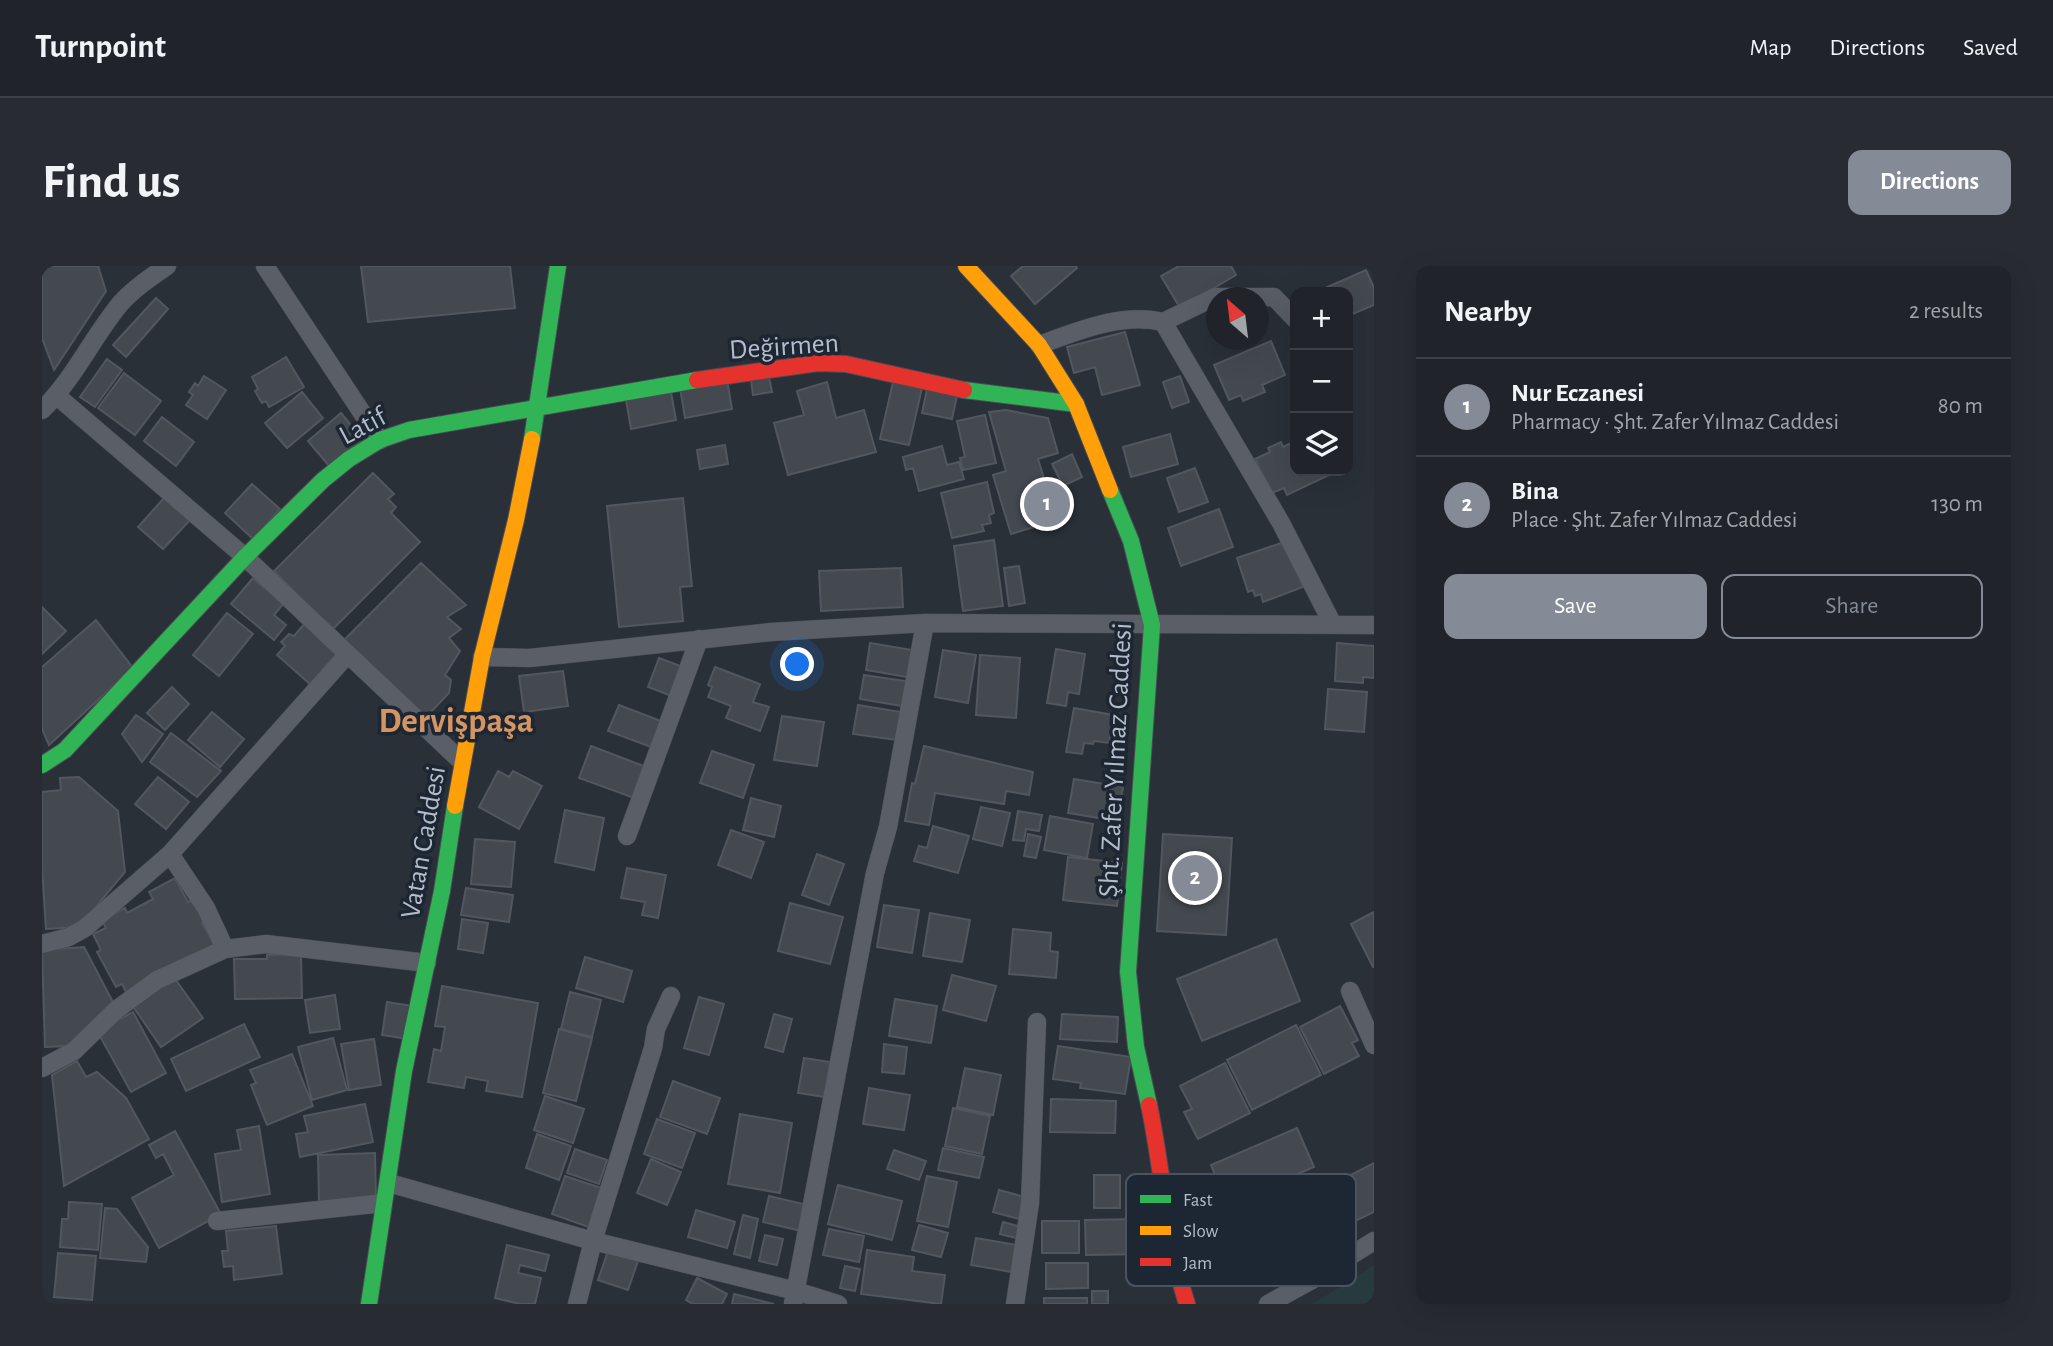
<!DOCTYPE html>
<meta charset="utf-8">
<style>
:root{--surface:#20242a;--page:#282c32;--text:#f1f3f6;--muted:#a2a4a8;--line:#3d4147;--accent:#848b96}
body{margin:0;font-family:"Alegreya Sans",sans-serif;background:var(--page);color:var(--text)}
.controls{position:absolute;right:21px;top:21px;display:grid;overflow:hidden;border-radius:14px;box-shadow:0 7px 28px #0002}
.controls button{width:63px;height:63px;display:grid;place-items:center;padding:0;border:0;border-bottom:2px solid var(--line);background:var(--surface);color:var(--text);font:35px sans-serif}
.compass{position:absolute;left:1164px;top:21px;width:63px;height:63px;border-radius:50%;background:var(--surface);box-shadow:0 7px 28px #0002;rotate:332deg}
.you{position:absolute;left:756px;top:399px;width:24px;height:24px;margin:-18px;border:5px solid #fff;border-radius:50%;background:#1a73e8;box-shadow:0 0 0 10px #1a73e833}
.badge{display:grid;place-items:center;width:46px;height:46px;border-radius:50%;background:var(--accent);color:#fff;font-size:23px;font-weight:700}
.pin{position:absolute;translate:-50% -50%;border:4px solid #fff;box-shadow:0 2px 7px #0006}
.list{margin:0;padding:0;list-style:none}
h2{display:flex;justify-content:space-between;align-items:center;height:91px;margin:0;padding:0 28px;font-size:30px}
h2 small{font-size:23px;font-weight:400;color:var(--muted)}
.list li{display:grid;grid-template-columns:46px 1fr auto;gap:21px;align-items:center;box-sizing:border-box;height:98px;padding:0 28px;border-top:2px solid var(--line)}
.list b{display:block;font-size:26px;white-space:nowrap}
.list p{margin:0;font-size:23px;white-space:nowrap;color:var(--muted)}
.list em{font-size:23px;font-style:normal;color:var(--muted)}
.actions{display:flex;gap:14px;padding:21px 28px}
.actions a{flex:1;padding:16px 0;border:2px solid var(--accent);border-radius:14px;text-align:center;font-size:24px;color:var(--accent)}
.actions .main{background:var(--accent);color:#fff}
.icon{flex:none;width:38px;height:38px;fill:none;stroke:currentColor;stroke-width:2;stroke-linecap:round;stroke-linejoin:round}
.map{position:relative;flex:none;width:1332px;height:1038px;overflow:hidden;border-radius:14px}
header{display:flex;align-items:center;gap:42px;box-sizing:border-box;height:98px;padding:0 35px;background:var(--surface);border-bottom:2px solid var(--line)}
header strong{font-size:33px}
nav{display:flex;gap:38px;margin-inline-start:auto;font-size:24px}
.intro{display:flex;align-items:center;justify-content:space-between;box-sizing:border-box;height:168px;padding:0 42px}
h1{margin:0;font-size:49px}
.button{padding:18px 32px;border-radius:14px;background:var(--accent);color:#fff;font-size:24px;font-weight:700}
main{display:flex;gap:42px;padding:0 42px}
aside{flex:1;background:var(--surface);border-radius:14px;box-shadow:0 7px 28px #0002}
.map>svg:first-child{display:block}
.green{fill:#273a3e}
.building{fill:#444950;stroke:#52575f;stroke-width:2}
.lines{fill:none;stroke-linecap:round;stroke-linejoin:round}
.street-casing{stroke:#484c53;stroke-width:19}
.fast-casing{stroke:#484c53;stroke-width:18}
.slow-casing{stroke:#484c53;stroke-width:18}
.jam-casing{stroke:#484c53;stroke-width:18}
.street{stroke:#5a5e66;stroke-width:18}
.fast{stroke:#30b455;stroke-width:16}
.slow{stroke:#ff9f0a;stroke-width:16}
.jam{stroke:#e5322d;stroke-width:16}
.labels{text-anchor:middle;stroke-width:7;stroke-linejoin:round;paint-order:stroke}
.street-label{font-size:28px;fill:#b4bcc9;stroke:#1d2633}
.district-label{font-size:35px;font-weight:bold;fill:#d59563;stroke:#1d2633}
.key{fill:#1d2633;stroke:#4a5360;stroke-width:2}
.key-label{font-size:19px;fill:#b4bcc9}
</style>
<header>
<strong>Turnpoint</strong>
<nav><a>Map</a><a>Directions</a><a>Saved</a></nav>
</header>
<div class="intro"><h1>Find us</h1><a class="button">Directions</a></div>
<main>
<div class="map">
<svg width="1332" height="1038" viewBox="0 0 1332 1038">
<rect width="100%" height="100%" fill="#2a3038"/>
<path class="green" d="M1332 999V1038H1271Z"/>
<path class="building" d="M0 0H56L64 25 12 104 0 72Z
M319 0H468L473 42 326 56Z
M981 0H1034L1035 2 993 38 969 10Z
M1137 0H1189L1194 9 1138 42 1119 10Z
M1324 4 1332 22V39L1306 50V26H1283L1281 23Z
M114 32 126 43 84 91 71 79Z
M1083 66 1098 119 1060 129 1053 101 1032 107 1025 81Z
M1229 75 1243 109 1220 119 1223 126 1201 135 1199 129 1187 134 1172 99Z
M244 91 262 121 227 141 224 135 220 137 213 125 216 123 210 111Z
M65 93 80 104 53 141 38 131Z
M82 107 119 135 93 169 56 142Z
M162 110 184 124 165 153 144 139 151 129 147 126 153 117 156 120Z
M1138 110 1147 136 1130 142 1121 116Z
M727 111 730 126 711 129 709 114Z
M685 114 690 143 643 152 638 122Z
M785 116 794 152 822 144 834 186 746 209 732 157 762 149 755 125Z
M851 116 880 122 867 179 838 173Z
M885 123 915 130 910 153 880 147Z
M260 126 281 152 245 182 223 157Z
M629 126 634 154 589 163 584 134Z
M964 144 1006 152 1016 187 996 193 1015 254 969 268 951 209 964 205 947 146Z
M299 147 321 174 288 201 266 175Z
M943 149 954 197 921 204 918 192 923 191 915 155Z
M120 151 152 176 134 200 102 175Z
M1128 168 1136 198 1089 211 1081 181Z
M1253 175V205H1287L1289 208 1245 229 1242 222 1230 227 1213 193 1228 186 1226 182 1239 176 1241 181Z
M683 179 686 198 658 203 655 184Z
M900 180 905 199 917 196 922 213 877 225 871 202 864 204 861 191Z
M1030 188 1040 211 1021 220 1010 198Z
M1153 202 1166 236 1137 246 1125 212Z
M331 207 352 228 346 233 354 241 349 247 378 276 290 364 232 305Z
M945 216 952 247 947 249 949 257 940 259 942 265 910 272 899 227Z
M210 218 238 243 211 273 183 247Z
M123 231 148 254 121 283 96 261Z
M641 232 650 320 638 321 641 355 577 361 565 240Z
M1177 243 1191 281 1139 300 1126 262Z
M952 274 961 340 921 345 912 280Z
M1245 275 1261 321 1221 336 1219 328 1213 330 1211 324 1206 326 1195 292Z
M379 297 424 339 405 351 419 363 407 372 418 385 403 409 409 414 407 427 383 452 301 375Z
M977 300 983 337 967 340 962 302Z
M859 302 861 341 779 345 777 305Z
M211 312 241 338 232 349 244 359 232 374 189 338Z
M0 341 24 365 0 388Z
M185 347 211 368 177 410 151 389Z
M54 354 91 402 7 479 0 463V401Z
M264 356 297 386 268 418 235 389 243 380 239 376 247 368 252 370Z
M828 377 876 385 871 412 824 404Z
M1295 377 1332 380V412L1321 411V417L1293 415Z
M1014 383 1043 388 1037 428 1026 426 1024 440 1005 437Z
M901 384 934 389 926 437 893 431Z
M938 389 978 392 974 452 934 449Z
M617 392 644 402 632 431 606 421Z
M673 401 718 418 711 436 727 441 718 465 684 452 689 440 666 431 670 421 666 419Z
M521 405 526 440 482 446 477 410Z
M822 409 870 416 866 441 818 433Z
M130 421 147 438 123 464 105 447Z
M1286 423 1325 426 1322 466 1283 463Z
M577 439 619 455 609 481 566 465Z
M816 439 859 446 854 474 811 468Z
M1032 442 1072 449 1067 477 1052 475 1051 478 1042 477 1040 488 1024 486Z
M170 446 202 473 178 501 146 474Z
M94 449 121 468 100 496 80 468Z
M740 450 782 456 775 500 732 494Z
M129 467 179 505 155 531 108 496Z
M549 480 607 502 595 533 537 512Z
M882 480 991 506 987 529 964 525 962 538 893 527 887 559 863 555 870 517 873 518Z
M670 485 712 499 701 532 658 517Z
M456 505 467 511 471 505 500 520 477 563 437 541Z
M37 511 76 545 83 606 37 661 4 663 0 602V526L19 524 18 512Z
M116 511 147 536 124 563 93 538Z
M1032 513 1081 521 1075 555 1026 547Z
M709 532 739 540 732 571 701 564Z
M939 541 968 547 960 580 931 573Z
M523 544 562 552 552 604 513 596Z
M976 545 1000 549 997 565 984 563 982 575 971 574Z
M1008 550 1051 558 1045 592 1002 584Z
M891 560 927 570 916 607 872 595 877 580 885 582Z
M689 564 722 576 709 612 676 599Z
M986 568 999 571 994 592 982 590Z
M1121 568 1190 572 1184 669 1115 665Z
M433 573 473 576 469 621 429 618Z
M775 588 802 598 787 639 760 629Z
M1026 591 1080 597 1075 640 1021 634Z
M585 602 624 609 616 652 600 649 603 636 579 632Z
M133 612 146 636 153 633 165 654 160 657 173 680 85 728 80 718 74 721 55 686 59 684 51 668 64 662 60 655 83 642 85 647 111 633 107 626Z
M424 622 471 629 467 656 419 649Z
M748 637 801 651 788 698 736 685Z
M842 639 877 644 870 687 835 681Z
M1332 646V701H1331L1309 658Z
M888 647 928 654 920 696 881 690Z
M420 653 446 657 441 687 416 683Z
M971 663 1009 667 1008 685 1016 686 1014 712 967 708Z
M1234 673 1258 735 1160 775 1135 713Z
M42 681 71 736 28 780 3 781 0 684Z
M259 688 260 732 193 733 192 693H225V689Z
M543 691 590 705 581 736 534 722Z
M910 709 954 720 944 755 901 744Z
M131 710 161 752 119 781 90 739Z
M400 720 496 737 480 831 444 825 446 815 424 811 422 822 386 816 392 783 399 785 403 761 393 760Z
M528 726 559 734 550 771 519 763Z
M293 729 298 763 268 767 263 734Z
M657 731 682 738 667 789 642 782Z
M853 733 895 740 889 777 847 770Z
M345 736 371 740 366 773 340 769Z
M1298 740 1316 774 1310 777 1317 790 1282 808 1258 761Z
M91 746 124 807 89 826 55 765Z
M732 748 750 753 741 786 723 781Z
M1020 748 1076 751 1075 776 1018 773Z
M202 758 218 791 144 825 129 793Z
M1254 759 1279 809 1210 844 1185 794Z
M517 763 550 772 534 835 501 827Z
M291 772 305 824 270 834 256 781Z
M332 773 339 819 307 824 299 778Z
M842 778 865 781 862 808 840 806Z
M1016 780 1089 791 1083 828 1038 822 1039 817 1011 813Z
M250 788 271 840 225 859 209 819 214 817 208 804Z
M762 792 788 796 783 831 756 827Z
M35 795 44 811 55 806 84 832 107 873 22 920 10 809Z
M1183 797 1208 847 1156 873 1142 846 1150 843 1138 820Z
M923 802 959 809 951 849 915 841Z
M631 815 678 832 665 868 618 851Z
M827 822 868 829 862 864 821 858Z
M503 830 542 843 531 877 492 864Z
M1009 833 1074 835 1073 867 1008 866Z
M323 838 331 876 258 891 254 868 266 866 262 850Z
M911 842 948 850 940 888 903 880Z
M698 848 750 857 738 927 686 918Z
M615 853 653 867 640 902 602 888Z
M217 860 228 928 180 936 173 888 199 884 195 864Z
M1255 862 1272 901 1185 938 1169 899Z
M133 865 179 948 117 982 90 932 132 909 121 888 114 892 107 879Z
M495 868 529 880 517 914 484 902Z
M901 882 942 891 937 912 896 904Z
M533 883 565 894 557 918 525 907Z
M852 884 884 895 877 914 845 903Z
M333 887 334 934 277 936 276 889Z
M609 893 639 906 625 939 595 927Z
M1332 897V946L1307 958 1297 938 1305 934 1295 916Z
M1052 909H1078V942H1052Z
M523 910 562 923 549 962 510 948Z
M885 910 915 916 906 961 875 955Z
M796 919 860 935 850 974 786 958Z
M957 924 983 931 977 953 951 946Z
M727 930 765 939 759 965 721 956Z
M27 936 60 938 56 984 18 981 20 953H26Z
M63 942 75 943 106 981 104 996 58 992Z
M654 944 693 956 685 982 646 971Z
M701 949 716 953 708 992 692 988Z
M1097 953V969H1104L1103 988 1044 989 1043 954Z
M1000 955H1037V987H1000Z
M961 956 980 961 978 973 958 968Z
M877 959 906 967 899 991 870 984Z
M234 960 240 1008 192 1014 191 1000 182 1001 180 985H186L184 965Z
M787 963 822 970 817 996 781 989Z
M723 969 741 973 735 999 717 995Z
M934 972 975 979 970 1006 929 999Z
M465 979 507 989 503 1005 478 999 476 1007 499 1012 493 1038H478L453 1032Z
M825 984 872 991 870 1005 903 1009 899 1038 819 1028Z
M566 985 596 995 586 1024 556 1014Z
M16 987 54 990 50 1034 12 1031Z
M1004 997H1046V1022L1004 1023Z
M803 1000 818 1003 813 1025 798 1022Z
M655 1012 685 1028 680 1038H651L644 1034Z
M1050 1025H1066V1038H1050Z
M692 1028 732 1038H690Z
M1002 1032H1045V1038H1002Z"/>
<g class="lines">
<g class="street-casing">
<path id="street" d="M223 0 338 174
M1253 53 1232 31H1173L1121 56 1239 257 1291 359
M997 79C1036 65 1080 46 1121 56
M15 130 203 291 420 496
M0 144C32 113 50 72 78 38 91 23 109 11 125 0
M440 391 488 392 729 366 883 357 1332 359
M585 570 657 373
M128 588 164 642 183 683
M0 678 27 671 43 662 128 588 305 389
M1308 725 1332 779
M0 802 32 785 74 744 115 714 183 683 224 678 385 697
M347 917 551 975 754 1025 796 1038
M175 955 341 937
M535 1038 551 975 611 782 614 763 629 730
M751 1038 833 607 846 561 883 357
M973 1038 988 937 995 756
M1226 1038 1268 1015 1332 975"/>
</g>
<g class="fast-casing">
<path id="fast" d="M922 124 1034 138
M490 173 516 0
M1068 224 1089 275 1110 359 1086 706 1094 781 1107 839
M0 499 23 484 203 291 281 214 307 193 338 174 367 164 655 114
M327 1038 362 805 400 625 413 540"/>
</g>
<g class="slow-casing">
<path id="slow" d="M924 0 997 79 1034 138 1068 224
M413 540 440 391 474 254 490 173"/>
</g>
<g class="jam-casing">
<path id="jam" d="M655 114 776 97 804 98 922 124
M1107 839C1121 905 1124 974 1145 1038"/>
</g>
<use href="#street" class="street"/>
<use href="#fast" class="fast"/>
<use href="#slow" class="slow"/>
<use href="#jam" class="jam"/>
</g>
<g class="labels">
<g class="street-label">
<text transform="translate(742 79) rotate(-4)" y="10">Değirmen</text>
<text transform="translate(320 159) rotate(-28)" y="10">Latif</text>
<text transform="translate(1072 494) rotate(-87)" y="10">Şht. Zafer Yılmaz Caddesi</text>
<text transform="translate(380 576) rotate(-80)" y="10">Vatan Caddesi</text>
</g>
<g class="district-label">
<text x="414" y="466">Dervişpaşa</text>
</g>
</g>
<rect x="1084" y="908" width="230" height="112" rx="10" class="key"/>
<rect x="1098" y="929" width="31" height="8" fill="#30b455"/>
<rect x="1098" y="960" width="31" height="9" fill="#ff9f0a"/>
<rect x="1098" y="992" width="31" height="8" fill="#e5322d"/>
<g class="key-label">
<text x="1141" y="940">Fast</text>
<text x="1141" y="971">Slow</text>
<text x="1141" y="1003">Jam</text>
</g>
</svg>
<div class="controls">
<button>+</button>
<button>−</button>
<button><svg class="icon" aria-label="layers" viewBox="0 0 24 24"><path d="M12 4l9 5-9 5-9-5zM3 14l9 5 9-5"/></svg></button>
</div>
<svg class="compass" viewBox="-18 -18 36 36"><path d="M0-13l5 13h-10z" fill="#e53935"/><path d="M0 13l5-13h-10z" fill="#a2a4a8"/></svg>
<div class="you"></div>
<div class="pin badge" style="left:1005px;top:238px">1</div>
<div class="pin badge" style="left:1153px;top:612px">2</div>
</div>
<aside>
<h2>Nearby<small>2 results</small></h2>
<ul class="list">
<li><span class="badge">1</span><div><b>Nur Eczanesi</b><p>Pharmacy · Şht. Zafer Yılmaz Caddesi</p></div><em>80 m</em></li>
<li><span class="badge">2</span><div><b>Bina</b><p>Place · Şht. Zafer Yılmaz Caddesi</p></div><em>130 m</em></li>
</ul>
<div class="actions"><a class="main">Save</a><a>Share</a></div>
</aside>
</main>
